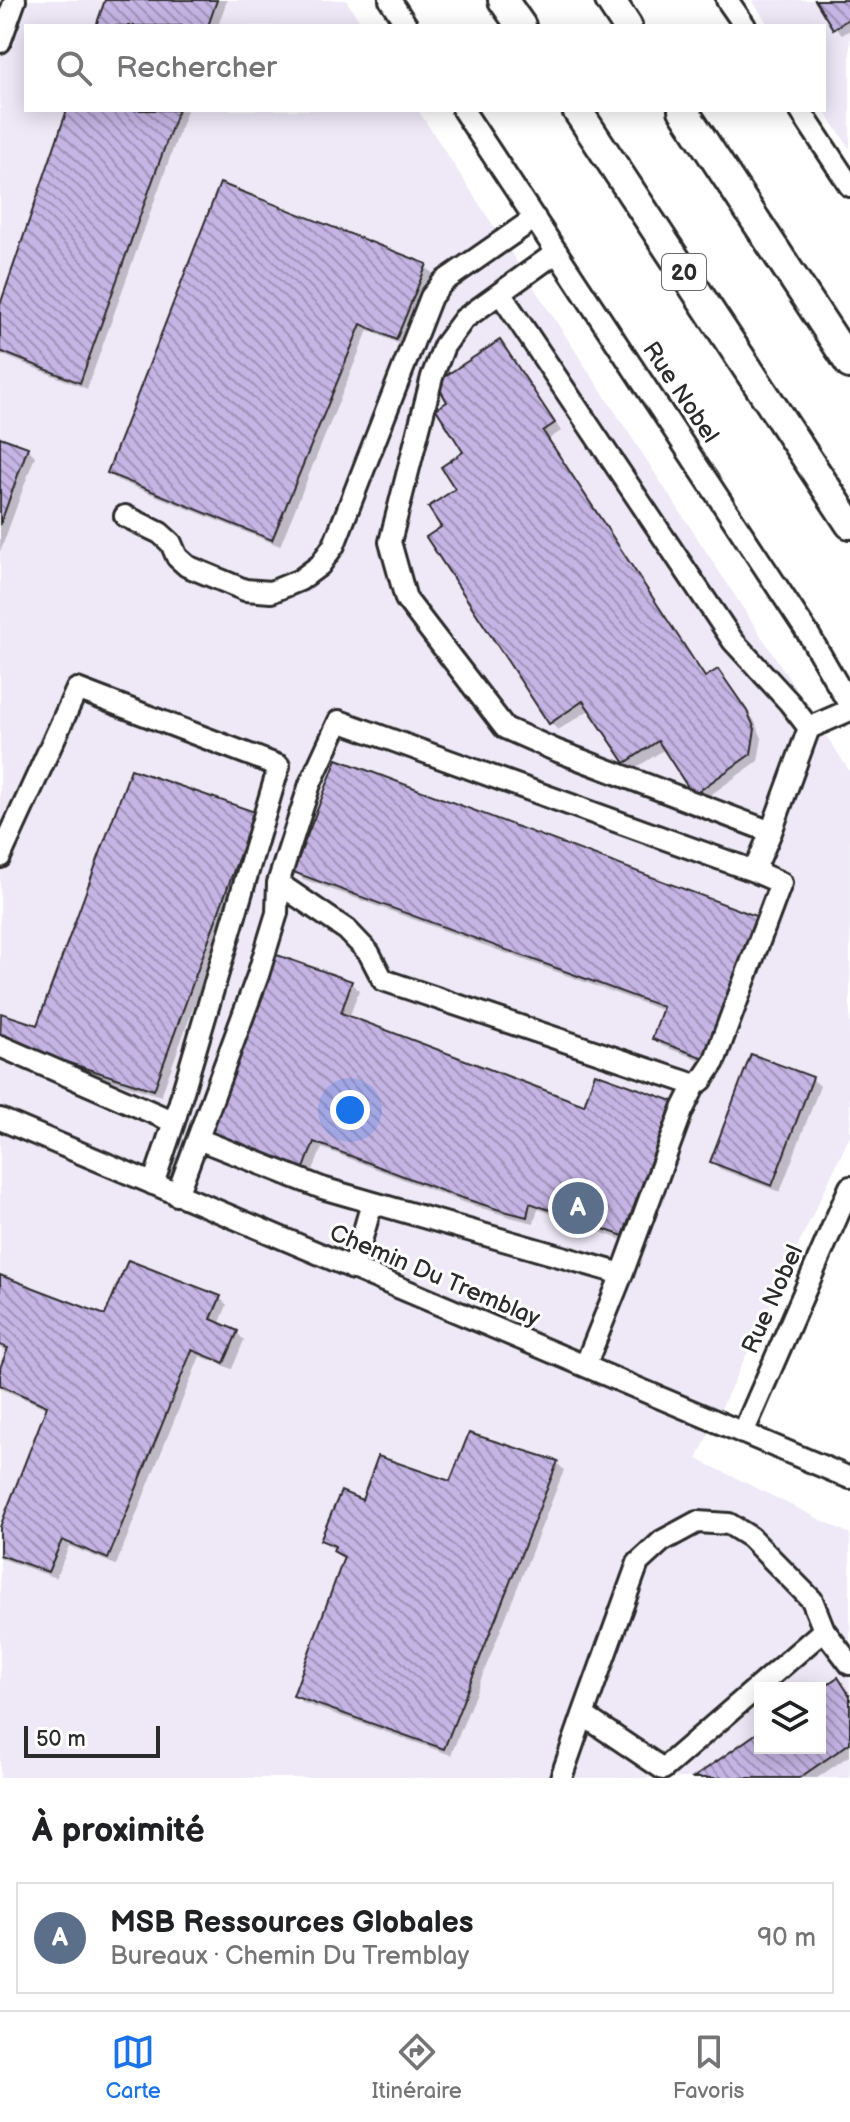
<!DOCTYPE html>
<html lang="fr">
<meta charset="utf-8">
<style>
:root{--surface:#fff;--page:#f6f6f6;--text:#202124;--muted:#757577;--line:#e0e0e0;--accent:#1a73e8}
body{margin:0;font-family:"Balsamiq Sans",sans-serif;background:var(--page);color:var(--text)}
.controls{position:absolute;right:24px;bottom:24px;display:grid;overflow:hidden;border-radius:0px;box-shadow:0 4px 20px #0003}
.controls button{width:72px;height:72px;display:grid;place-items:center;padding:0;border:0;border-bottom:2px solid var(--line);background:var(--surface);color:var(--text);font:40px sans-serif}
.scale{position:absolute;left:24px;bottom:20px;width:136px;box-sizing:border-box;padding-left:8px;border:4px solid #2b2b2b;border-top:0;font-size:22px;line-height:28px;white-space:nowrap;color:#2b2b2b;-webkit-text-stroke:6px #fff;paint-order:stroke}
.you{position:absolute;left:350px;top:1110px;width:28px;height:28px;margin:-20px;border:6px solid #fff;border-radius:50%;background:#1a73e8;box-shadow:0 0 0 12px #1a73e833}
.badge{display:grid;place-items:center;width:52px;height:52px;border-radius:50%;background:var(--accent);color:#fff;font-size:26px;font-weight:700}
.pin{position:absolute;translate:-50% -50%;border:4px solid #fff;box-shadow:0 2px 8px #0006}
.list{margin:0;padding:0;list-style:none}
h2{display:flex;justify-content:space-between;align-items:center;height:104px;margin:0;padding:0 32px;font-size:34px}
h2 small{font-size:26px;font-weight:400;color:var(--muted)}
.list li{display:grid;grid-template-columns:52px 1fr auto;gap:24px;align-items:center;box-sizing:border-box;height:112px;margin:0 16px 16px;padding:0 16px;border:2px solid var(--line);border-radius:0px}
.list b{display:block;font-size:30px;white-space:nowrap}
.list p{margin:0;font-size:26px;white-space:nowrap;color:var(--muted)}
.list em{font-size:26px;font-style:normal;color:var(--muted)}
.icon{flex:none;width:44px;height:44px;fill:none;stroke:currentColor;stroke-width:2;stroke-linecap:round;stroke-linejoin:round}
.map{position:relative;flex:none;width:850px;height:1778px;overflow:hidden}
.search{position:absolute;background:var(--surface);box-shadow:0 4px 20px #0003;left:24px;right:24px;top:24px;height:88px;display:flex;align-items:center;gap:20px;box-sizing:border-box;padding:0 28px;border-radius:0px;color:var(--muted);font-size:30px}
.sheet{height:232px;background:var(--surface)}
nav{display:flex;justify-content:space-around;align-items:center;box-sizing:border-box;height:112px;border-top:2px solid var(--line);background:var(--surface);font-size:22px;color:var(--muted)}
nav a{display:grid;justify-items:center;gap:4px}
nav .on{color:var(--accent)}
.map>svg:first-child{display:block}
.built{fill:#eee8f7;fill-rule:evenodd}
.shadow{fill:#0003}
.building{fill:url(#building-back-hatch);stroke:#2b2b2b;stroke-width:2}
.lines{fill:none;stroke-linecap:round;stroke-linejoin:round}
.minor-casing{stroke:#2b2b2b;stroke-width:26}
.highway-casing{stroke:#2b2b2b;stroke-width:34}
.minor{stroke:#fff;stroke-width:20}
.highway{stroke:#fff;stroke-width:28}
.labels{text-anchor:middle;stroke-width:6;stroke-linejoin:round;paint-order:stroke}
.shield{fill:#fff;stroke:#6b6b6b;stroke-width:2}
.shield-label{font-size:22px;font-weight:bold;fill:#2b2b2b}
.street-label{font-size:24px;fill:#2b2b2b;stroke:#fff}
</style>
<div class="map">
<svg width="850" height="1778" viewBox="0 0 850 1778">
<defs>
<pattern id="building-back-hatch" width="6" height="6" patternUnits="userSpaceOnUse" patternTransform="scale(2)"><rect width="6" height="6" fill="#c5b4e4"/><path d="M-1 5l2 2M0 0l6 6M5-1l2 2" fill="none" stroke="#a093b9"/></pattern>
</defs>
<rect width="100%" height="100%" fill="#fff"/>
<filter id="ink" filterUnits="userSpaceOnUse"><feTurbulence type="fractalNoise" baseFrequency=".0125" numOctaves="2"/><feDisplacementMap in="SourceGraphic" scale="16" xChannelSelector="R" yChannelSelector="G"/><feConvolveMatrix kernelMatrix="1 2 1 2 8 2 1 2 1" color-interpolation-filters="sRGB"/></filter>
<g filter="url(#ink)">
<path class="built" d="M0 0H346L363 26H26V110H418L850 772V1136L697 1459 850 1534V1778H0ZM760 1688H820V1748H760Z
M752 0H850V149L824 110V26H769Z"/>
<path class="shadow" d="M107 0H227L218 26H98Z
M818 0H850V30L842 35 835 27Z
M69 110H187L87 389 0 354V312Z
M425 266 433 274 404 346 368 330 280 546 117 480 109 472Z
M500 342 507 350 561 431 549 439 706 679 718 671 725 679 754 720 762 738 758 761 702 801 695 793 665 749 634 769 627 762 591 709 558 730 551 723 429 538 444 528 458 490 466 453 450 403Z
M0 439 27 448 35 456 0 552Z
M254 814 261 822 161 1096 3 1046 0 1043V1023L2 1016 39 1027Z
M295 872 755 918 762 925 711 1064 662 1046 654 1038 664 1011 303 879Z
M351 983 359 990 349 1018 586 1107 672 1102 679 1110 630 1243 538 1209 534 1223 510 1217 462 1202 322 1148 310 1177 217 1143Z
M812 1079 820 1086 780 1192 720 1169 712 1161Z
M0 1279 106 1318 220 1298 227 1305 219 1325 237 1333 244 1340 232 1369 200 1356 116 1565 69 1546 56 1578 0 1558V1532L48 1409 4 1390 0 1386V1374L8 1352 0 1348Z
M557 1463 564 1470 451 1755 303 1703 296 1695 345 1560 335 1551 336 1549 330 1547 323 1539 363 1502Z
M838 1680 850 1695V1755L817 1778H695L760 1733V1748H820V1692Z"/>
<path class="building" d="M105 0H217L208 26H96Z
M815 0H850V18L833 29Z
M67 110H178L80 383 0 351V305Z
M220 183 427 264 396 340 361 324 272 540 107 473Z
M500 340 555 423 543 431 705 677 718 669 747 711 755 729 751 754 693 795 658 741 625 763 583 701 549 724 426 537 441 527 428 507 455 489 441 467 463 452 436 409 447 402 436 382Z
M0 437 28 447 0 525Z
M337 759 756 916 704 1058 652 1039 663 1007 293 872Z
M131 769 255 812 154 1090 0 1041 1 1013 37 1025Z
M274 954 352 981 341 1013 584 1105 595 1073 673 1101 623 1236 530 1203 527 1217 500 1210 453 1195 314 1142 303 1171 207 1136Z
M751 1054 813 1077 772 1186 710 1162Z
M128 1260 221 1296 211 1319 238 1331 224 1363 192 1350 108 1559 62 1540 48 1572 0 1555V1527L47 1406 0 1385V1368L8 1348 0 1345V1275L105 1315Z
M469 1433 558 1461 444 1749 293 1696 344 1557 333 1551 335 1546 320 1540 341 1491 362 1500 378 1456 450 1481Z
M838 1677 850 1696V1743L799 1778H693L760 1731V1748H820V1689Z"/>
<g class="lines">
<g class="minor-casing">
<path id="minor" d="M390 0 407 26
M727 0 745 26
M0 42 15 0
M463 110 809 635 850 706
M800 110 850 186
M557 252 464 319 444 346 432 377 390 542 406 599 505 728 555 750 771 832 809 728 850 710
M500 293 733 641 789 702 809 728
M125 516 160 533 171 543 177 557 187 566 245 590 271 592 300 580 320 565 334 545 431 297 443 282 535 218
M0 857 77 689 279 766 174 1122
M754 871 781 883 714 1062 702 1080 695 1085 383 980 369 953 347 930 278 883 310 784 339 721 754 871 771 832
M0 1046 174 1122 153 1184
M0 1119 850 1478
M198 1139 322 1188 622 1274
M177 1195 258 975 277 913 278 883
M353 1269 372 1203
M585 1366 622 1274 682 1111 695 1085
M743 1433 850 1187
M824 1630 663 1769 583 1715 638 1563 662 1541 697 1522 729 1524 750 1537 812 1600 824 1630 850 1664
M561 1778 583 1715"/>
</g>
<g class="highway-casing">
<path id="highway" d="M503 0 521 26
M610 0 627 26
M577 110 850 524
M683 110 850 364"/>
</g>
<use href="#minor" class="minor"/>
<use href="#highway" class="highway"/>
</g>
</g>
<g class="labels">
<rect class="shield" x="662" y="254" width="44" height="36" rx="6"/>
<g class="shield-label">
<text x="684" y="280">20</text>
</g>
<g class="street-label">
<text transform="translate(681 392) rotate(56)" y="8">Rue Nobel</text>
<text transform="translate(435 1275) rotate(23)" y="8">Chemin Du Tremblay</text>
<text transform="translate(772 1299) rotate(-66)" y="8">Rue Nobel</text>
</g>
</g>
</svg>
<div class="controls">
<button><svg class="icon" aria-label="layers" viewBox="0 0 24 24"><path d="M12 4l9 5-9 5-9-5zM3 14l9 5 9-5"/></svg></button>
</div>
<div class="scale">50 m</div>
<div class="you"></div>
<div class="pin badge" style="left:578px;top:1208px;background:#5c6f8a">A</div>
<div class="search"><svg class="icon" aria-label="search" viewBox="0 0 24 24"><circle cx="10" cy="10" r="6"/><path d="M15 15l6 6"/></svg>Rechercher</div>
</div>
<section class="sheet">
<h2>À proximité<small></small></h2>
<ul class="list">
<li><span class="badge" style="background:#5c6f8a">A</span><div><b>MSB Ressources Globales</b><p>Bureaux · Chemin Du Tremblay</p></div><em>90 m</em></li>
</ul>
</section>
<nav>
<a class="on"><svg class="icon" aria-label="map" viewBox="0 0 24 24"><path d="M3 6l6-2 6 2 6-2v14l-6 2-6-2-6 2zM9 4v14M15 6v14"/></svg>Carte</a>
<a><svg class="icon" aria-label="directions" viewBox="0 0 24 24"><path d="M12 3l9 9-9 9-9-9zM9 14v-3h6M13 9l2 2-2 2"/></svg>Itinéraire</a>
<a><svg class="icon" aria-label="saved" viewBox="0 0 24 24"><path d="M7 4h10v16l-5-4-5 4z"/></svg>Favoris</a>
</nav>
